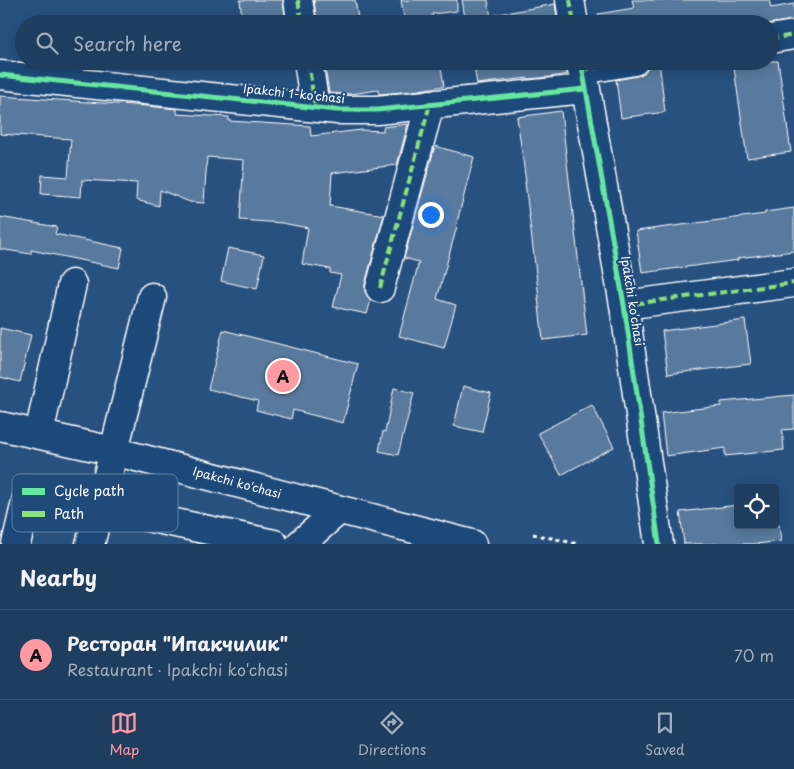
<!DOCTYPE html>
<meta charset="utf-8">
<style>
:root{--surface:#1e3d5f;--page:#2b4868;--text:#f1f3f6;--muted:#a1aebd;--line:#3c5674;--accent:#ff9aa2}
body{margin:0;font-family:"Playpen Sans",sans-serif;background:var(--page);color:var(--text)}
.controls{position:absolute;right:15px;bottom:15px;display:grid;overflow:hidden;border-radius:5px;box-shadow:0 2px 12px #0003}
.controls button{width:45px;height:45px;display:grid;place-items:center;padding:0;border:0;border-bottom:1px solid var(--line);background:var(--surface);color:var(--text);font:25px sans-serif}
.you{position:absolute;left:430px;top:214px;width:18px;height:18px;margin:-12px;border:4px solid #fff;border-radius:50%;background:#1a73e8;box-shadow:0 0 0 8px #1a73e833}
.badge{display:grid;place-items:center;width:32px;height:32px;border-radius:50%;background:var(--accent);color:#111;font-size:16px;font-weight:700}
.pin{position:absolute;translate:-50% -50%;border:2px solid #fff;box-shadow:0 1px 5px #0006}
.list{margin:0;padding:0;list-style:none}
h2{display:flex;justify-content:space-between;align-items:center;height:65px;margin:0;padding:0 20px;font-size:21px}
h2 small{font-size:16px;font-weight:400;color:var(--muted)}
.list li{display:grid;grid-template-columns:32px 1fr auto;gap:15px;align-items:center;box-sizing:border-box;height:90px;padding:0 20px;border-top:1px solid var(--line)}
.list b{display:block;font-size:19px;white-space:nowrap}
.list p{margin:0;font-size:16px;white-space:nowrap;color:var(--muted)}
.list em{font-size:16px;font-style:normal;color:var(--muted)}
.icon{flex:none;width:28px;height:28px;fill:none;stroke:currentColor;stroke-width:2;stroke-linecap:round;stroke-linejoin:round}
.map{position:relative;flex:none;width:794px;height:544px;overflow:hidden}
.search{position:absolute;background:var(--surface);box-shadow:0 2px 12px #0003;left:15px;right:15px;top:15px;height:55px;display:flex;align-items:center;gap:12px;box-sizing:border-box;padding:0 18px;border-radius:28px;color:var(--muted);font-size:19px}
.sheet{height:155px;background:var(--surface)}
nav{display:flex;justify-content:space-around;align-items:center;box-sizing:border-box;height:70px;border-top:1px solid var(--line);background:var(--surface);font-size:14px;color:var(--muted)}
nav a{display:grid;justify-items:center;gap:2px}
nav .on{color:var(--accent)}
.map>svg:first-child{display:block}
.building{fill:#5a7a9d;stroke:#fff}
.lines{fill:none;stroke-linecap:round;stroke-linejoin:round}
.minor-casing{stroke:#fff;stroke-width:31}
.major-casing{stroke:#fff;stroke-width:31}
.path{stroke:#fff;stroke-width:3;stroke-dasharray:4 4;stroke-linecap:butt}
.minor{stroke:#1f4a7a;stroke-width:28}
.major{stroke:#1f4a7a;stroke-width:28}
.quiet{stroke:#8de07e;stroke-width:4;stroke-dasharray:8 4;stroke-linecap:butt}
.cycleway-casing{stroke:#1f4a7a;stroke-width:8}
.cycleway{stroke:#66e7a1;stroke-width:5}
.labels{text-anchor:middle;stroke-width:4.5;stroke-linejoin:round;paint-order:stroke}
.street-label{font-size:12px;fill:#fff;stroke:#1f4a7a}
.key{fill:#1f4a7a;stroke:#6280a2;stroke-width:1}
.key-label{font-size:14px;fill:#fff}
</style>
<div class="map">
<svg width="794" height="544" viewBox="0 0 794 544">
<rect width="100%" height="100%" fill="#28517f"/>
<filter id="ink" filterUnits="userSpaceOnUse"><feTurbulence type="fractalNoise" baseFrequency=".02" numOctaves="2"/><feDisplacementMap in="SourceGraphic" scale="10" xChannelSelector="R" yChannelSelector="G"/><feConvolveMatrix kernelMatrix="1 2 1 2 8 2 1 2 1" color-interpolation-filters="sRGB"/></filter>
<g filter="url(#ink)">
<path class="building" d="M240 0H283L286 24H269L268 15 242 18Z
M314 0H355L359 24H317Z
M401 0H457V11L432 14 434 24H411L410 18H404Z
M462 0H488L492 24H466Z
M632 0H769L771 8 794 4V20L767 24H599L598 14 634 8Z
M555 4 558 24H495L494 15Z
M324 61H440L444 86 413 91 379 94 378 90 351 94 329 93Z
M473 61H566L567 74 550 77 528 79V78L477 84Z
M649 61H659L665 112 621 118 616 80 637 76 644 73 648 67Z
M733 61H778L791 152 747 158Z
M0 96 147 106 177 109V114L229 117V121L310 126 311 136 361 130 383 131V127L408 124 397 165 332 173 330 206 384 215 365 284V292L371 300 367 314 333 307 341 275 330 273V269L302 264 308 228 282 223 240 220 244 160 207 157 204 203 190 202 160 190 159 206 136 200 137 183 82 180 81 197 41 194 42 175 68 177 71 139 0 134Z
M561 111 587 335 543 340 538 298H539L525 182H526L517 117Z
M435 146 474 157 456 226H457L437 299 456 305 444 348 399 336 419 262 404 258Z
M794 208V251L738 258V260L642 273 636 231 765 214V212Z
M0 217 57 227 55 234 123 248 119 268 31 250V254L0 249Z
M228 248 264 255 257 289 221 281Z
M745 320 751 364 668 374 662 331Z
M0 328 31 335 20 382 0 377Z
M223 330 358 364 343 423 293 410 291 419 256 410 258 401 208 389Z
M463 386 491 393 482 432 454 426Z
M394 388 414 393 398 455 379 451 383 431 385 432Z
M794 395V429L782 430 784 450 725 456V448L666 456 661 413 721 406V402Z
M592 405 614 447 561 475 538 433Z
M738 505V525H779L781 541 757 544H684L680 512Z"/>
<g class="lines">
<g class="minor-casing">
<path id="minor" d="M298 0 302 24
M570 0 574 24
M770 39 794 35
M308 61 315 107
M581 61 624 305 659 544
M582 70 634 61
M0 75 337 110H377L585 89
M380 288 430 104
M152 297 100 507 274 544
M624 305 794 283
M39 434 72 284
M16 544 29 489 100 507 90 544
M300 544 339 510"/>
</g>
<g class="major-casing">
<path id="major" d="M0 426 113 451 472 544"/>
</g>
<path class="path" d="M533 534 578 544"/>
<use href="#minor" class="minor"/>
<use href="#major" class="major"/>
<path class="quiet" d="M298 0 302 24
M570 0 574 24
M770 39 794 35
M308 61 315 107
M582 70 634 61
M380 288 430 104
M624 305 794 283"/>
<g class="cycleway-casing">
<path id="cycleway" d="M581 61 624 305 659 544
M0 75 337 110H377L585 89"/>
</g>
<use href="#cycleway" class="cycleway"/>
</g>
</g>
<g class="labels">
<g class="street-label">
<text transform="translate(294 94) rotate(6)" y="4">Ipakchi 1-ko'chasi</text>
<text transform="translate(632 301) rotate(81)" y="4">Ipakchi ko'chasi</text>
<text transform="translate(237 483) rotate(15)" y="4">Ipakchi ko'chasi</text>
</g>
</g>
<rect x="12" y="474" width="166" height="58" rx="8" class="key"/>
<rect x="22" y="488" width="23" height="7" fill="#66e7a1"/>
<rect x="22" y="511" width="23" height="6" fill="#8de07e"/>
<g class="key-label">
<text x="54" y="496">Cycle path</text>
<text x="54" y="519">Path</text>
</g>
</svg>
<div class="controls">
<button><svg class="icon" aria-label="locate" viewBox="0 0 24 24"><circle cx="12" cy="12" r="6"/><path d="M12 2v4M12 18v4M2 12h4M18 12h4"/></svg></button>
</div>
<div class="you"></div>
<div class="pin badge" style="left:283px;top:376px">A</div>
<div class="search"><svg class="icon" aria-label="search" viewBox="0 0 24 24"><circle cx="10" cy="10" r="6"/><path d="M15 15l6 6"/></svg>Search here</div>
</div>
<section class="sheet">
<h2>Nearby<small></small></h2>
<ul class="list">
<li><span class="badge">A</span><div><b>Ресторан &quot;Ипакчилик&quot;</b><p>Restaurant · Ipakchi ko'chasi</p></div><em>70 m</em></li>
</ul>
</section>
<nav>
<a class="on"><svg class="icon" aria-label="map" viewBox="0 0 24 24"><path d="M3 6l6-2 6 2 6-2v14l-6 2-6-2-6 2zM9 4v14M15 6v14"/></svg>Map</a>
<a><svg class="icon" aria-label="directions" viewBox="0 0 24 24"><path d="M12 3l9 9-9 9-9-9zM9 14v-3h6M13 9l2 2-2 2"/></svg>Directions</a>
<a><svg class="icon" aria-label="saved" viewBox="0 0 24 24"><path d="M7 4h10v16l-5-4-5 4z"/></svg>Saved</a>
</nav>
